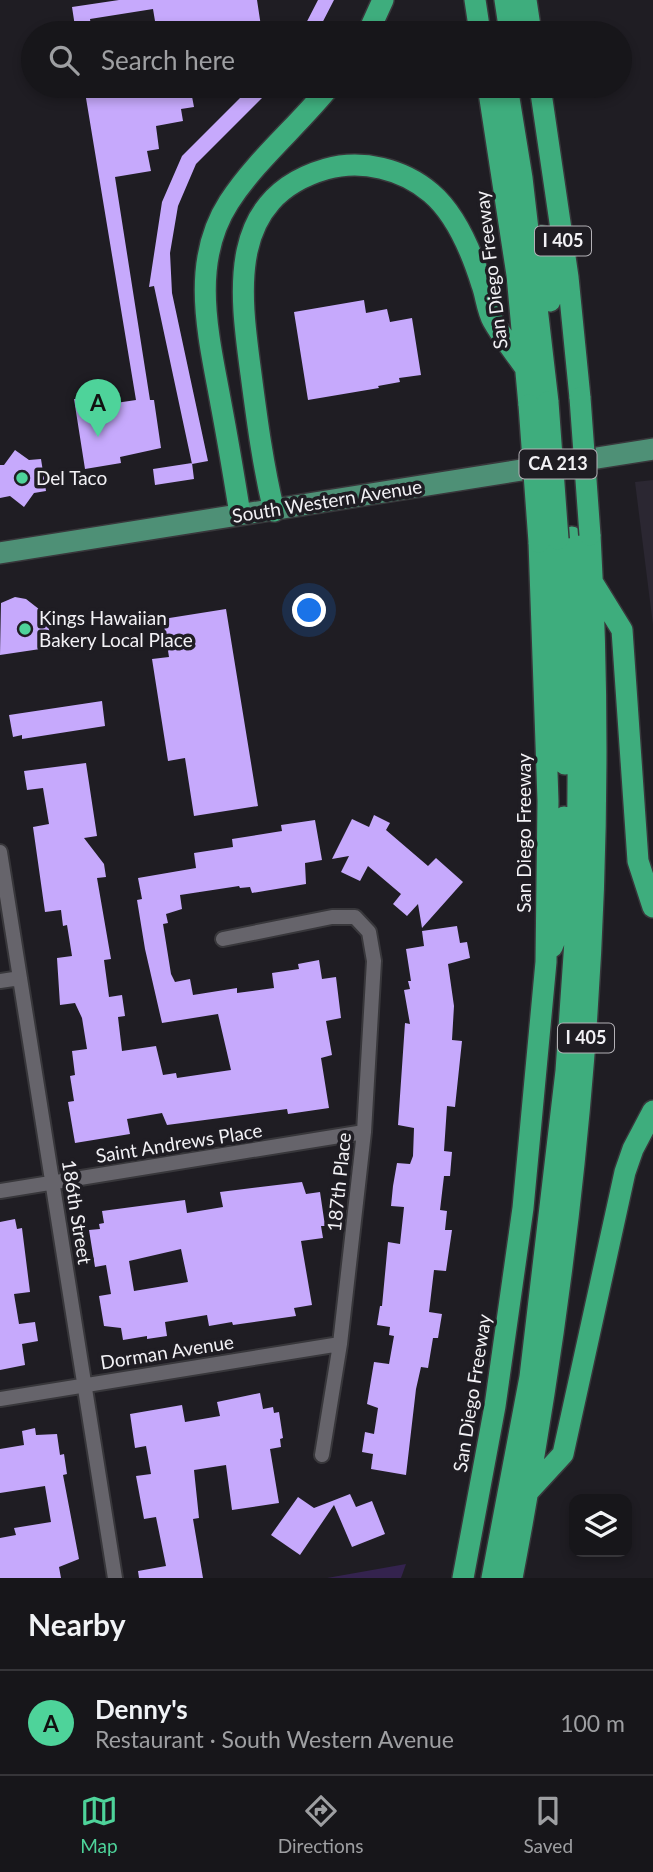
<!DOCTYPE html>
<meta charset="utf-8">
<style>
:root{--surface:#17161a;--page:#242327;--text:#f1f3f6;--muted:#9e9fa2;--line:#363539;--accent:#4ed39a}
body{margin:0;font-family:Lato,sans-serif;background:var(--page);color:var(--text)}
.controls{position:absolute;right:21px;bottom:21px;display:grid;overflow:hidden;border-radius:14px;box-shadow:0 4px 10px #0003}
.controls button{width:63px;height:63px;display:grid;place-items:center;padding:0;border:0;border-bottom:2px solid var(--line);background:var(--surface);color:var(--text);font:35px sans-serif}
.you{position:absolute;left:310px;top:611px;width:24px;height:24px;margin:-18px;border:5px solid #fff;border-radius:50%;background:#1a73e8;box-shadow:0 0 0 10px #1a73e833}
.badge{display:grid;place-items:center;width:46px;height:46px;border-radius:50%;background:var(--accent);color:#111;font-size:23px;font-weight:700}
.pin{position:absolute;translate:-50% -58px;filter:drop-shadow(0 2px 4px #0008)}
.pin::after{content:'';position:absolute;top:37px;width:24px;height:21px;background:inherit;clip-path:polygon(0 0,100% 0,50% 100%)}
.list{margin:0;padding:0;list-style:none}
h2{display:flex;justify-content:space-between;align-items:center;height:91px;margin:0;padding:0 28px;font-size:30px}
h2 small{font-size:23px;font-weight:400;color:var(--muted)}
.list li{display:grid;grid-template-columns:46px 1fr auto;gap:21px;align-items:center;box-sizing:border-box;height:105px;padding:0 28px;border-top:2px solid var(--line)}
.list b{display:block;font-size:26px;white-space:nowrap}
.list p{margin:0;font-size:23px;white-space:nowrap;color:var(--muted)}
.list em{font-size:23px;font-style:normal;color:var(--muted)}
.icon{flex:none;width:38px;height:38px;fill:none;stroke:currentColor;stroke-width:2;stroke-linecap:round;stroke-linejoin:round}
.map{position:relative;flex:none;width:653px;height:1578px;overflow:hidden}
.search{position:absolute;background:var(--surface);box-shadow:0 4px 10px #0003;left:21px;right:21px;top:21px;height:77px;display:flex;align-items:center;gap:18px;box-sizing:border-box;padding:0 24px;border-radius:38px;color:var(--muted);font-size:26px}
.sheet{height:196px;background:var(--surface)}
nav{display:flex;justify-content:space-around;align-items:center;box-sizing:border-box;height:98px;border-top:2px solid var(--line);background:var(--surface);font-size:19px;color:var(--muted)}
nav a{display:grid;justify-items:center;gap:4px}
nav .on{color:var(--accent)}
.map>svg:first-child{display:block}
.built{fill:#2b2732}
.green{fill:#34234e}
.building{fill:#c6a9fc;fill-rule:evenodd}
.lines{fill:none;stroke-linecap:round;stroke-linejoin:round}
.minor-casing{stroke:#38373b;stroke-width:18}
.primary-casing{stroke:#38373b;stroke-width:24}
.motorway-casing{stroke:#38373b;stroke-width:24}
.minor{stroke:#66646b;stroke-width:14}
.primary{stroke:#4e9076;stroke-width:21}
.motorway{stroke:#3ead7d;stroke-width:21}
.motorway-bridge-casing{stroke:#38373b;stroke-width:24;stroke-linecap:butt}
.motorway-bridge{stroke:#3ead7d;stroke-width:21}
.poi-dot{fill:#4ed39a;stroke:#1f1d23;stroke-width:2.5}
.labels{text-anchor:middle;stroke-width:7;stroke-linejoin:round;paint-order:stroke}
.shield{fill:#1f1d23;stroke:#b3b1b6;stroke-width:2}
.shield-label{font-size:18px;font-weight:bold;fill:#f2f1f5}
.street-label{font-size:19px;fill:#f2f1f5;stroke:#1f1d23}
.poi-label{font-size:19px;fill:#f2f1f5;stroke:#1f1d23;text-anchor:start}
</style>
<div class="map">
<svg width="653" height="1578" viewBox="0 0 653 1578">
<rect width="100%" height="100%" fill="#1f1d23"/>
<path class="built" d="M653 480V625L635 482Z"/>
<path class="green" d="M406 1564 401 1578H327Z"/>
<path class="building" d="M119 0H257L262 33H157L153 9 90 19 92 33H76L72 7Z
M318 0H334L317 33H301Z
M84 86H190L194 107 181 109 183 121 156 126 159 149 147 151 151 171 115 177 150 400H154L161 448 120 457 121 463 85 469 74 399H79L78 392 107 388 109 404 136 400Z
M252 86H274L196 164 178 206 170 253 172 293 208 461 192 464 154 286 149 287 162 202 182 156Z
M364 300 366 313 387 309 390 322 412 318 421 375 399 378 400 382 378 386 379 388 308 400 294 312Z
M15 450 29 460 41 459 46 491 34 493 24 507 10 496 0 498V465H4Z
M192 463 194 479 155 485 153 469Z
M15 597 26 599 44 613 50 633 44 634 47 648 0 655 1 603Z
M226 609 258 806 194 816 185 758 168 761 152 659 169 657 163 619Z
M102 701 105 726 22 739V735L13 737 9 715Z
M86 763 97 836 84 838 104 864 106 877 97 878 111 959 104 960 109 997 122 995 125 1016 118 1017 122 1051 156 1046 163 1075 176 1073 177 1078 231 1070 218 1014 162 1023 145 949 137 900 142 899 138 878 196 868 194 853 233 847 232 839 282 831 281 825 315 820 322 860 305 863 306 884 252 893 250 887 240 888 239 886 180 895 182 909 166 914 168 923 163 924 171 974 175 982 190 979 193 995 237 988V993L274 988 272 973 299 969 298 964 319 960 322 979 336 977 341 1018 326 1021 332 1055 321 1058 329 1108 288 1114 287 1109 167 1125 162 1113 127 1119 130 1134 75 1143 68 1102 74 1101 70 1076 75 1075 72 1051 87 1049 82 1018 75 1003 60 1005 57 958 72 956 67 925 63 926 61 910 45 912 33 827 49 824 43 788 27 790 24 771Z
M374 815 390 823 386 830 428 866 436 858 463 882 422 928 418 904 407 916 393 904 401 894 368 866 360 881 341 872 349 856 332 859 352 819 369 827Z
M457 926 460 943 467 942 470 958 448 964 454 1006 452 1040 462 1041 455 1107 447 1106 444 1151 452 1152 450 1176H444L440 1210 447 1211 445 1230H452L446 1271 434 1270 429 1312 442 1314 438 1338H433L428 1368 421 1367 416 1389 406 1475 371 1469 373 1454 362 1452 365 1432 374 1434 378 1408 367 1404 374 1362 389 1364 394 1336 389 1335 390 1327 377 1325 380 1306H382L388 1242 400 1244 404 1207 391 1206 393 1186 397 1163 410 1164 413 1156 414 1128 398 1125 405 1023 410 1024 404 990 410 989 408 981H411L406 949 424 946 422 931Z
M302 1182 306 1194 320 1192 325 1226H321L323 1238 301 1241 312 1305 294 1308 296 1316 233 1325 232 1322 209 1326 207 1315 165 1322 167 1336 147 1339V1336L123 1340 121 1328 104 1326 99 1296 111 1294 106 1265 95 1267 89 1230 100 1229 99 1224 104 1223 102 1211 185 1200 187 1213 223 1207 220 1192ZM181 1249 188 1282 134 1291 129 1261Z
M15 1219 17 1229 22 1228 30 1292 14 1294 19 1324 35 1322 38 1341 22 1344 25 1365 0 1370V1222Z
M260 1393 263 1409 273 1407 274 1413 279 1412 283 1438 280 1439 281 1447 270 1449 279 1503 232 1510 226 1465 194 1470 199 1518 193 1519 203 1578H139L138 1571 166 1566 156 1517 144 1519 136 1476 151 1474 146 1446 135 1448 130 1414 182 1405 185 1422 220 1416 217 1402Z
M35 1428 36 1435 57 1434 60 1455 64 1454 67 1474 63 1475 79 1559 59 1567 61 1578H0V1538L16 1535 14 1528 51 1522 45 1486 0 1493V1449L24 1445 22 1431Z
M350 1494 356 1507 372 1501 385 1534 352 1547 334 1505 300 1555 271 1535 298 1497 314 1508Z"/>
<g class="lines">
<g class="minor-casing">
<path id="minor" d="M0 852 115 1578
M223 939 332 917H355L369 932 374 961 364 1132 340 1344 322 1455
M0 981 20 978
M0 1191 364 1132
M0 1399 340 1344"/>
</g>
<g class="primary-casing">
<path id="primary" d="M0 553 653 449"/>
</g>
<g class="motorway-casing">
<path id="motorway" d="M475 0 480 33
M505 0 510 33
M526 0 531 33
M368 33 383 0
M488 86 517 275 529 405
M507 86 522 178 548 402
M540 86 568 277 580 398
M542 236 550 301
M274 511C263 466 257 420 251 374 240 293 226 198 326 169 362 159 403 169 431 193 457 215 472 253 482 285 486 296 487 310 493 321 502 337 515 353 526 369
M240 514C234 477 228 441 221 404 209 337 189 264 229 202 257 159 298 126 330 86
M558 539 565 764
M593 583 622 630 638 861 653 907
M552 947 562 923 564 817
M528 1492 563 1454 625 1172 633 1149 653 1111
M463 1578 495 1406 523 1208 546 962 548 801 539 542
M492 1578 530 1377 566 1071 577 912 579 659 572 537
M512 1578C579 1228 610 892 590 535"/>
</g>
<use href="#minor" class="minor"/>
<use href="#primary" class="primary"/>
<use href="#motorway" class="motorway"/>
<g class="motorway-bridge-casing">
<path id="motorway-bridge" d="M580 398 590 535
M548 402 558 539
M529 405 539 542"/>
</g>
<use href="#motorway-bridge" class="motorway-bridge"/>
</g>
<g class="poi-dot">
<circle cx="22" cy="478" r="7"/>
<circle cx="25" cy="629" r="7"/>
</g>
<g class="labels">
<g class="shield">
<rect x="535" y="226.5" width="56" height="29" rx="5"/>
<rect x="519.5" y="449.5" width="77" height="29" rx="5"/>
<rect x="558" y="1023.5" width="56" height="29" rx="5"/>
</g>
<g class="shield-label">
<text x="563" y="247">I 405</text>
<text x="558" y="470">CA 213</text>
<text x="586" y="1044">I 405</text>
</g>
<g class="street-label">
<text transform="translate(491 270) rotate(-97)" y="7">San Diego Freeway</text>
<text transform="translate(327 501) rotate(-9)" y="7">South Western Avenue</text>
<text transform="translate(524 833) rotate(-90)" y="7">San Diego Freeway</text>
<text transform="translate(179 1143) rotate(-9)" y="7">Saint Andrews Place</text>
<text transform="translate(339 1182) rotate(-84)" y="7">187th Place</text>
<text transform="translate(77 1212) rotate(81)" y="7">186th Street</text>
<text transform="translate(167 1352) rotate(-9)" y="7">Dorman Avenue</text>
<text transform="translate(472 1393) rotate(-81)" y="7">San Diego Freeway</text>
</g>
<g class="poi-label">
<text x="36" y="485">Del Taco</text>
<text x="39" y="625">Kings Hawaiian<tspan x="39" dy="22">Bakery Local Place</tspan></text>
</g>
</g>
</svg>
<div class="controls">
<button><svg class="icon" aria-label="layers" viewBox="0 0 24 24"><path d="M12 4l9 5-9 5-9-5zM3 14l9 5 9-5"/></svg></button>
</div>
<div class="you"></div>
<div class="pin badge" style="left:98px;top:437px">A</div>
<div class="search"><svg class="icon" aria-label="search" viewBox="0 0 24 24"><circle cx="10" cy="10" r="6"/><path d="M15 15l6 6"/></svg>Search here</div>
</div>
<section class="sheet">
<h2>Nearby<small></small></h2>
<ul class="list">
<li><span class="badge">A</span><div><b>Denny's</b><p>Restaurant · South Western Avenue</p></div><em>100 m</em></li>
</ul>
</section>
<nav>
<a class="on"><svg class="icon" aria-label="map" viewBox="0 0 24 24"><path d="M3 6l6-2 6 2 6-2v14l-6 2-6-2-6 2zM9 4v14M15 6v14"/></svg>Map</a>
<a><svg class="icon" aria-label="directions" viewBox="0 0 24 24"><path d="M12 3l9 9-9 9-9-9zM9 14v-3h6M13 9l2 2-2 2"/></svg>Directions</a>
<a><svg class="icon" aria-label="saved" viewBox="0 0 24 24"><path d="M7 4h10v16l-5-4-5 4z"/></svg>Saved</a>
</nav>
